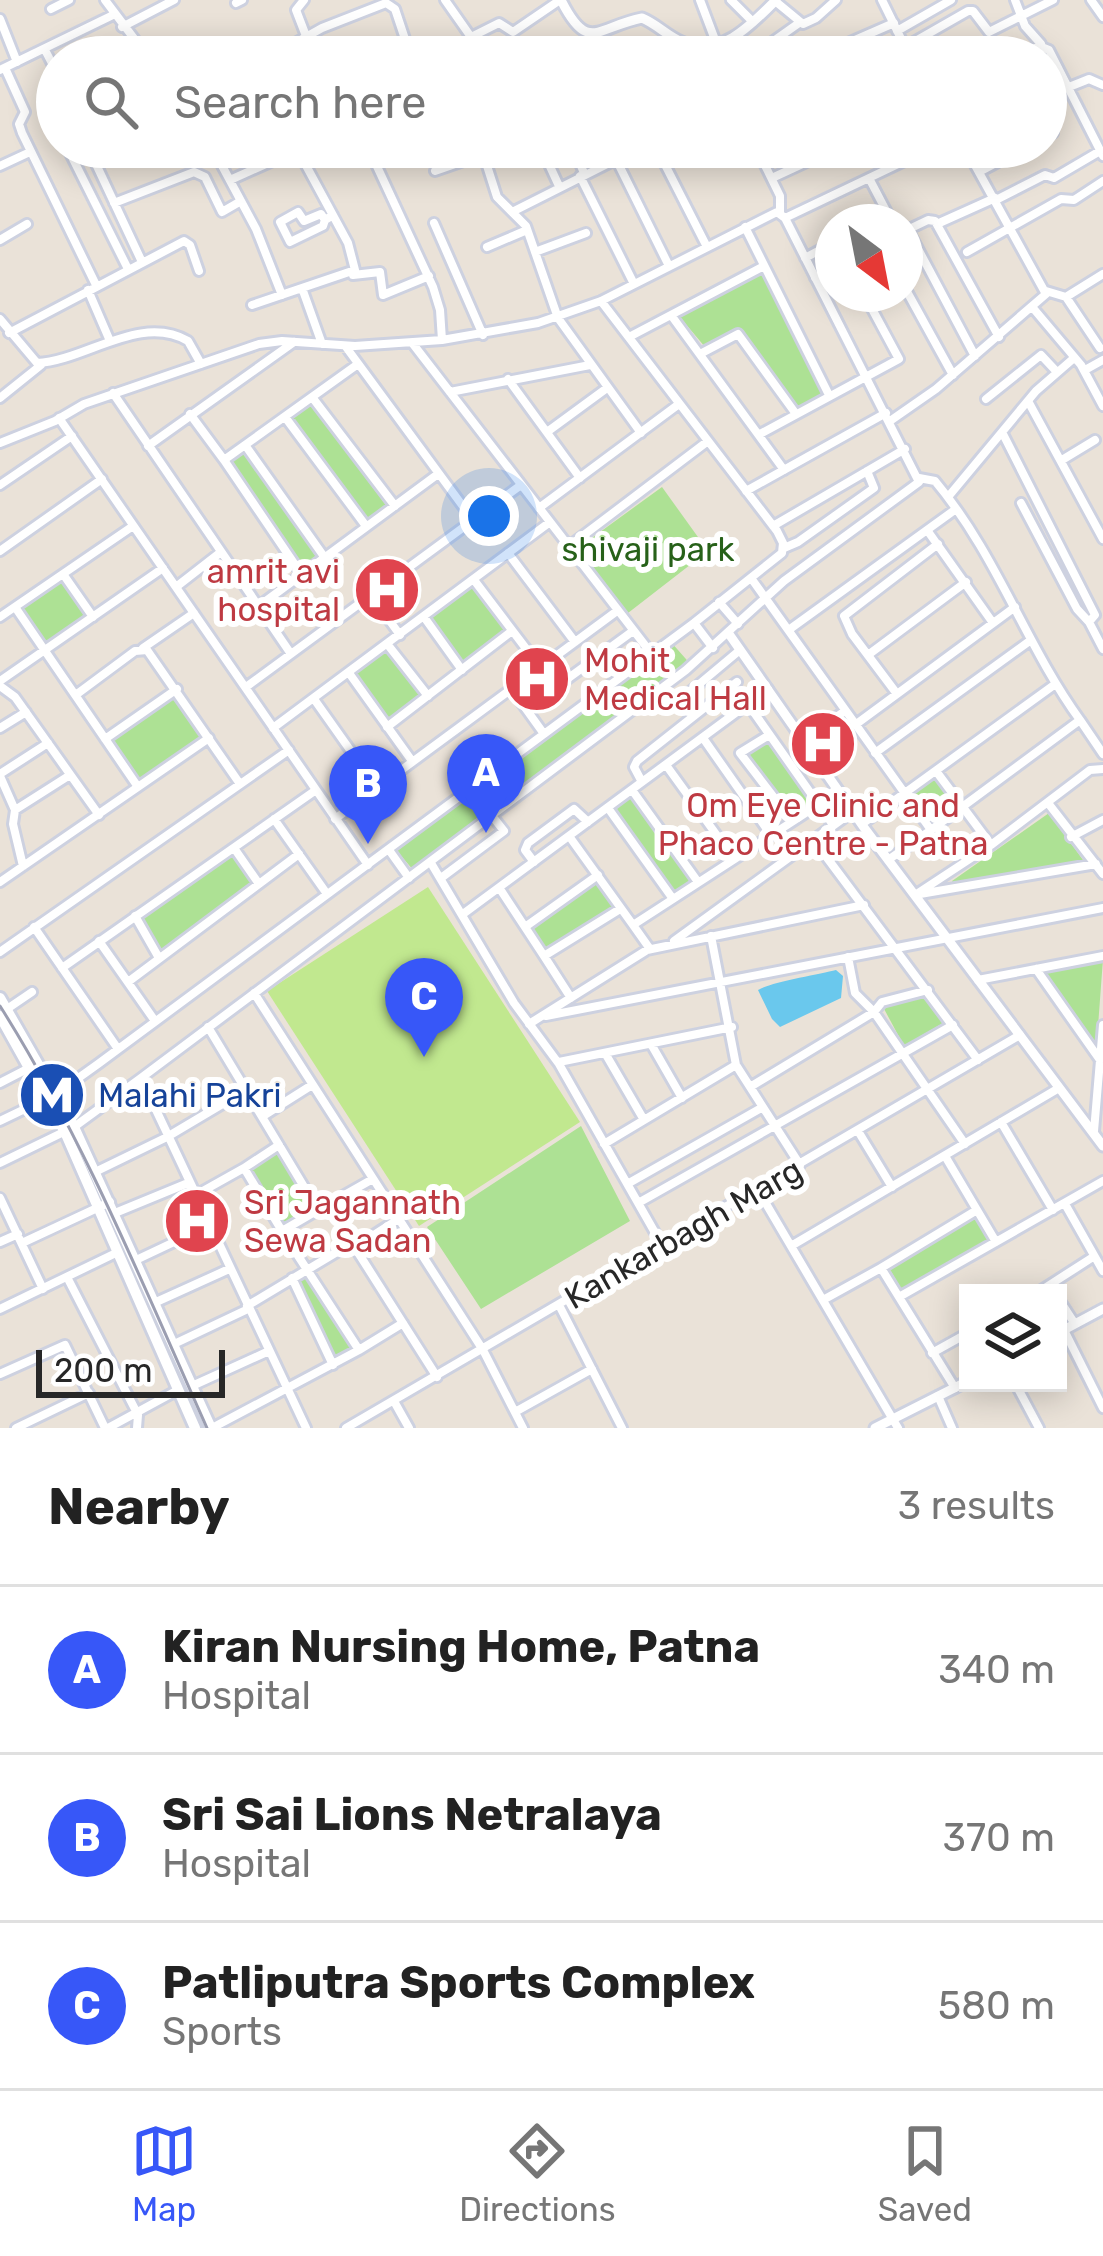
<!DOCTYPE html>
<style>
:root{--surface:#fff;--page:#f2f2f2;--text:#222;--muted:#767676;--line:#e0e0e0;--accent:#3757f8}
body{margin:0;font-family:Rubik,sans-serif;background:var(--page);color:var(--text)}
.controls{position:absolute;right:36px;bottom:36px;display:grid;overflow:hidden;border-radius:0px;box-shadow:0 6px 30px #0003}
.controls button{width:108px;height:108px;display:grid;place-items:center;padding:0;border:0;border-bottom:3px solid var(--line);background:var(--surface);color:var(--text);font:60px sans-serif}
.compass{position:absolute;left:815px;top:204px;width:108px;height:108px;border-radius:50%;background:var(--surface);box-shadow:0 6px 30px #0003;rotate:148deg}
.scale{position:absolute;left:36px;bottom:30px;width:189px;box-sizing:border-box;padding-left:12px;border:6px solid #272727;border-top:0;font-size:33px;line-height:42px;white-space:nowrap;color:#272727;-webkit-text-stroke:9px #fff;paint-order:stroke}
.you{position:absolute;left:489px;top:516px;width:42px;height:42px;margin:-30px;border:9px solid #fff;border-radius:50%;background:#1a73e8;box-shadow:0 0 0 18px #1a73e833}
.badge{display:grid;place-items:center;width:78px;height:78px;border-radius:50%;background:var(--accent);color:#fff;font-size:39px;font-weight:700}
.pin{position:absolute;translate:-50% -99px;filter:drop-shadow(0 3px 6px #0008)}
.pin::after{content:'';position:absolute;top:63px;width:42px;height:36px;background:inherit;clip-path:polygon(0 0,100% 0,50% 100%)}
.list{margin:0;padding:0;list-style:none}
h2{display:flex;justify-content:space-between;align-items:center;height:156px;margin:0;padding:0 48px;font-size:51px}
h2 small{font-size:39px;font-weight:400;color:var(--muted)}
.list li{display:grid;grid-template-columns:78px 1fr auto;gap:36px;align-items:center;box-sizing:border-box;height:168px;padding:0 48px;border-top:3px solid var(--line)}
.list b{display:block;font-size:45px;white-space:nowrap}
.list p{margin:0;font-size:39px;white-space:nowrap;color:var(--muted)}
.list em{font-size:39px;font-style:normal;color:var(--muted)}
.icon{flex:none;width:66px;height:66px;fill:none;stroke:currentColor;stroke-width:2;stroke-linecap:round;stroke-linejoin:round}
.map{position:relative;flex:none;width:1103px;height:1428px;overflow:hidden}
.search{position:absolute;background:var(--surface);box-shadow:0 6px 30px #0003;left:36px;right:36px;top:36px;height:132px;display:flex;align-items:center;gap:30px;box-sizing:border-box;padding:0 42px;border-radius:66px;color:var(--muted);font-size:45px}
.sheet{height:660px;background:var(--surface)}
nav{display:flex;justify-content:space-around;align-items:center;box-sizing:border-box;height:168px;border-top:3px solid var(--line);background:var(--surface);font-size:33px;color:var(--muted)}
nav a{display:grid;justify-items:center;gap:6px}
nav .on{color:var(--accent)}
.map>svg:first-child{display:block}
.green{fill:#ade194}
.pitch{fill:#c1e88f}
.water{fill:#6ac8ed}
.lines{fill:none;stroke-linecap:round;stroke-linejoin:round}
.minor-casing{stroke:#cdd1e0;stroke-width:14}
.tertiary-casing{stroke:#cdd1e0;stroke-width:15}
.secondary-casing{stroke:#cdd1e0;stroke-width:16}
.minor{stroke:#fff;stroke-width:8}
.tertiary{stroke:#fff;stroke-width:9}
.secondary{stroke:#fff;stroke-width:10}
.rail{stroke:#9b9eb1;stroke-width:3}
.labels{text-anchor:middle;stroke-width:12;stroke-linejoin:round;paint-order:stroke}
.park-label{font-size:33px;fill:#276119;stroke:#fff}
.health-label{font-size:33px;fill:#be3a42;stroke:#fff;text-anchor:start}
.transit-label{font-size:33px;fill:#164399;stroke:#fff;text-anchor:start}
.street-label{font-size:33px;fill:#272727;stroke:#fff}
</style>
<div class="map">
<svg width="1103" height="1428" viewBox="0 0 1103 1428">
<rect width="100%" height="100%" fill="#eae2d8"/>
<path class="green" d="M761 273 823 393 796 410 738 328 705 347 679 316Z
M310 404 386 505 367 519 291 418Z
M246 450 317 558 301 570 228 464Z
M662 487 708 551 628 613 578 548Z
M62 581 87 618 46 648 20 609Z
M475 584 508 632 462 666 428 619Z
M670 641 693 667 414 871 397 851Z
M386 648 425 698 390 724 354 674Z
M174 697 201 739 139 780 111 739Z
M766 741 812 804 792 815 744 754Z
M936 775 958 806 932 824 910 794Z
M632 796 692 882 673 894 614 811Z
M1049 813 1083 860 954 885 952 881Z
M232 851 257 883 163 954 140 915Z
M596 880 616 908 544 951 528 928Z
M1103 959 1097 1040 1094 1043 1043 972Z
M924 996 943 1023 904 1046 883 1007Z
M581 1126 630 1221 481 1309 427 1227Z
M278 1149 311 1208 284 1226 249 1168Z
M976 1216 990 1241 902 1291 888 1266Z
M308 1275 353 1348 333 1357 298 1282Z"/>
<path class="pitch" d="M428 887 580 1122 419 1226 267 991Z"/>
<path class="water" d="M836 970 843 976 841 998 780 1027 772 1019 758 990C768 983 820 974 836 970Z"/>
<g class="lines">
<g class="minor-casing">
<path id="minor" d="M105 0 148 57
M304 0 296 10 306 36
M445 0 471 37 499 23 513 32 560 0
M700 0 717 45
M731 0 753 22
M882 0 910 57
M1015 0 1025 26 1041 44
M1091 0 1103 17
M775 1 803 24 816 18 836 0
M236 3 242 0
M51 9 69 0
M0 19 17 62
M122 27 174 0
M897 31 951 0
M905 47 968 11H973L989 32 1053 0
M45 50 57 73
M832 50 894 23
M270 57 322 28 386 3 395 9 411 57
M669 57 689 45
M751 57 799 23
M1017 57 1039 46 1049 50 1103 156
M5 68 25 112 19 124 22 133 96 285
M0 70 113 15
M1069 87 1089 79 1103 85
M1046 93 1067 85
M55 120 57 123
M1046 137 1053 133
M67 147 128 269
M88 147 142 262
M212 147 256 229 282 295
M368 147 433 287 440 310 442 340
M481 147 497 197 526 226 558 318 641 433
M541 147 559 186
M573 147 584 173
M610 147 669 266
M656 147 707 247
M756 147 780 196V212
M905 147 911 159
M304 162 334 147
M0 166 30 152
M435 171 484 154
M979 172 1026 147
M580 176 634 284
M772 178 839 147
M230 180 297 150
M870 180 892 222
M996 200 1045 175 1054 178 1100 151
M114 203 194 172 205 177 222 212 241 201
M514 211 641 147
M785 218 934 147
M325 220 321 214 304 221 298 212 280 222 290 242 323 226 325 220 333 215
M434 223 483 335
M937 224 995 198
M745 227 829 395
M908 230 975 356
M905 231 928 220 935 221 999 337
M0 240 27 224
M487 247 527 230
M535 252 586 233
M967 252 1061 199 1074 200 1103 181
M805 258 833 243
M353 275 380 272 383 295 429 276
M815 278 833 270
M302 288 322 344
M905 288 953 375
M88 290 110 341
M1046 291 1066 297 1103 274
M1066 297 1100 348
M252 305 355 270 348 243 296 147
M1033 308 1081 365 1103 406
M671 315 784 470
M0 319 37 363C85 361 140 313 188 341L201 364
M9 333 184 241 190 245 199 271
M629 337 764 266
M413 344 651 653
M346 347 473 520
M700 354 738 334 796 414
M1085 370 1103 360
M508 379 580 478
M450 392 590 365
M113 393 291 654
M312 397 395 506
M0 398 41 365
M986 399 1041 355 1056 371
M1028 401 1103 539
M190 414 224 460 358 364
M285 417 366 526
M59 418 368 865
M890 421 936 389 1046 294 965 147
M547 432 607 388
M1002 432 1095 615 1089 622 1103 649
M760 434 899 359 864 294
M0 443 55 421 84 404 259 344 282 341 355 346 442 340 538 323 601 301 777 212 785 218 919 482 784 581 686 670 141 1078 74 1127 0 1163
M245 445 325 558
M148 446 294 342
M224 460 302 575
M1062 460 1095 440
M0 485 72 436
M746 491 886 413
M948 497 1036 391 1074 358
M1021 503 1077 609 1089 622
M539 508 679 404
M773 526 905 449
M927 530 993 623
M568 547 708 441
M784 548 798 542 874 488 867 471
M0 551 102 479
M508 553 575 642
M63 574 93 617
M751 578 931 830 1080 720C1025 644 997 555 935 481L919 478
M474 580 540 667
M176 587 221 552
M371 595 400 635
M719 602 738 624
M259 606 438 474
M15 607 138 787
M0 617 133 526
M424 617 462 670
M694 623 713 648
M790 629 956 509
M388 645 428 696
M143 648 194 613
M868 655 966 582
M349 673 412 761
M0 681 163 568
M0 686 15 697 99 815
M246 687 521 485
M511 688 544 734
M662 688 674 702 679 701 740 650
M77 694 135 651 147 650 240 784
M897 694 852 634 844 616 938 544
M314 699 377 788
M748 704 833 825
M526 709 633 631
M1080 720 1103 754
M855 725 1015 607
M387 727 512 631
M0 728 26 712
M273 728 550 522
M769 735 740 753 792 821
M703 738 771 835
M105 739 177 689
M803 740 845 711
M875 753 1031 640
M666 765 734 859
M936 771 991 845
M0 774 48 743
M0 776 15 810 70 775
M642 782 634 767 637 761 737 682
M632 790 698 882
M1048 803 1103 874
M608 808 673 899
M15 810 13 824 23 866
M274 819 327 894
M335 819 617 611
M862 824 1054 685
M569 836 633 925
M1071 837 1103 820
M813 839 978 1060
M234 848 259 884
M389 850 409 878
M888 860 931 830
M534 862 525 850 528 843 574 809 588 822
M431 863 514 1003 559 1064 662 1245
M441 878 504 831 493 817
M0 882 209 738
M500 889 544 956 620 909
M920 894 1096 864
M915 895 991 845 1090 770 1103 769
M463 914 768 689
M135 916 159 958
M34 927 118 1049
M525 927 598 875
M711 936 736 1065
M99 941 155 1021
M674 941 852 812
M650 949 633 925 818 805
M0 952 289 750
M544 956 571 998
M848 957 855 993 874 1012 882 1002 928 990
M62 968 316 790
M1036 969 1100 1060
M978 980 1103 956
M128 982 299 854
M254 993 483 1350 523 1428
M7 1009 32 992
M546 1016 1103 908
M529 1024 647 950 864 905
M208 1027 318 1210 282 1231 244 1168 279 1145
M651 1044 682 1098
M605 1053 644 1120
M559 1062 732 1027
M141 1078 306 1428
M0 1083 29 1068
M750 1087 874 1012 965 1144
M263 1116 312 1085
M0 1121 56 1094 98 1064 694 623 782 553 783 543 777 531 601 301
M1001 1122 1053 1210
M858 1131 892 1187
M1094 1131 1103 1025
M604 1144 736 1065 800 1165
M945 1156 996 1242
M95 1172 167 1137 246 1090
M629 1183 763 1107
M758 1190 898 1428
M194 1196 244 1168
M0 1198 43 1289
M640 1202 953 1025
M1065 1204 1103 1271
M318 1210 371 1180
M115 1213 188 1183
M0 1242 18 1234
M22 1243 110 1202
M791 1246 1059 1088
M355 1247 397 1220
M136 1260 208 1226
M881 1268 977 1210
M67 1277 138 1415 137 1428
M292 1278 333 1365
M1037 1293 1093 1257
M899 1297 1103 1181
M1058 1298 1075 1324
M823 1300 881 1268 955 1388
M154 1303 229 1269
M559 1305 622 1428
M247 1306 352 1243 437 1377
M0 1309 118 1252
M1064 1330 1103 1408
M174 1344 248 1309
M359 1350 403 1323
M932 1353 968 1333
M0 1374 65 1345 105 1428
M1015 1383 1039 1428
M192 1386 269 1351
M938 1396 952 1428
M395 1403 409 1428
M515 1412 592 1369
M16 1428 89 1393
M108 1428 178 1390
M212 1428 359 1350 282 1231
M346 1428 1020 1035"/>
</g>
<g class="tertiary-casing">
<path id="tertiary" d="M561 0C588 54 597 27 642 18 657 24 668 37 684 43 721 58 752 24 776 0
M729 634 865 829 1103 1146
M1058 1333 1103 1309
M875 1428 968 1381"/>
</g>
<g class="secondary-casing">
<path id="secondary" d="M0 998 74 1127 211 1428
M0 1016 65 1132 195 1428"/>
</g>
<use href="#minor" class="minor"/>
<use href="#tertiary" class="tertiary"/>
<use href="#secondary" class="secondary"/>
<path class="rail" d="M0 1006C84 1139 143 1285 207 1428"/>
</g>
<defs>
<g id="hospital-disc" transform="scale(3.45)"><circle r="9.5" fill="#e0444e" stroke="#fff"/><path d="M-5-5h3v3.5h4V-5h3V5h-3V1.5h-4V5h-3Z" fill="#fff"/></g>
<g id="metro-disc" transform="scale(3.45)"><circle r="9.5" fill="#1a4fb4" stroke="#fff"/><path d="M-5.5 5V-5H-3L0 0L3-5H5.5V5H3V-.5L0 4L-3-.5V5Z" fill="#fff"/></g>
</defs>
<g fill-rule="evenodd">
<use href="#hospital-disc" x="387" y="590"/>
<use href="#hospital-disc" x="537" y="679"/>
<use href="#hospital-disc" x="823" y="744"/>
<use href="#metro-disc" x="52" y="1095"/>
<use href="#hospital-disc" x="197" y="1221"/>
</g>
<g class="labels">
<g class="park-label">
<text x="648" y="561">shivaji park</text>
</g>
<g class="health-label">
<text x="340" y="583" text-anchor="end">amrit avi<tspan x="340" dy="38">hospital</tspan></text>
<text x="584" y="672">Mohit<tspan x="584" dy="38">Medical Hall</tspan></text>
<text x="823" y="817" text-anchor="middle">Om Eye Clinic and<tspan x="823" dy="38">Phaco Centre - Patna</tspan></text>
<text x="244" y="1214">Sri Jagannath<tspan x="244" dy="38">Sewa Sadan</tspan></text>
</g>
<g class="transit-label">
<text x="98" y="1107">Malahi Pakri</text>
</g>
<g class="street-label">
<text transform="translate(683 1233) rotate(-30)" y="12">Kankarbagh Marg</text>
</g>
</g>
</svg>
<div class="controls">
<button><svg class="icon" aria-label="layers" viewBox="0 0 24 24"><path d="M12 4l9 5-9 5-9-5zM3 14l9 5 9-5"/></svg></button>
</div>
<svg class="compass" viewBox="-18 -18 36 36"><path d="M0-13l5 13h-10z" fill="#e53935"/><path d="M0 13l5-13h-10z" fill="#767676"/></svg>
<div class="scale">200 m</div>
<div class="you"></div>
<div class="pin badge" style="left:486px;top:833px">A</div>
<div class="pin badge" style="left:368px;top:844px">B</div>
<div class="pin badge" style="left:424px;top:1057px">C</div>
<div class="search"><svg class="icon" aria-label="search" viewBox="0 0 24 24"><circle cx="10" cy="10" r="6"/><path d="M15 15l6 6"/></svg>Search here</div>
</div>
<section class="sheet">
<h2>Nearby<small>3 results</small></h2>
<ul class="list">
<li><span class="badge">A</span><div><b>Kiran Nursing Home, Patna</b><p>Hospital</p></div><em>340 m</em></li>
<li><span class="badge">B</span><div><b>Sri Sai Lions Netralaya</b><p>Hospital</p></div><em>370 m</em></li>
<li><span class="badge">C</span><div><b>Patliputra Sports Complex</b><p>Sports</p></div><em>580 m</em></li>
</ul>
</section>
<nav>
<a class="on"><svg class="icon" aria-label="map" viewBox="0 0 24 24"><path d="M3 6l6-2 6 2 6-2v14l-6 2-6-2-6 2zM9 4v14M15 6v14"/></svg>Map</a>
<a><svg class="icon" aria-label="directions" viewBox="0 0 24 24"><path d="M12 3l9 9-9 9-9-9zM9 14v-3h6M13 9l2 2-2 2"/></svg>Directions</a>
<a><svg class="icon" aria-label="saved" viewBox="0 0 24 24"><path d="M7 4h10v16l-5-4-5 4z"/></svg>Saved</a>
</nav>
